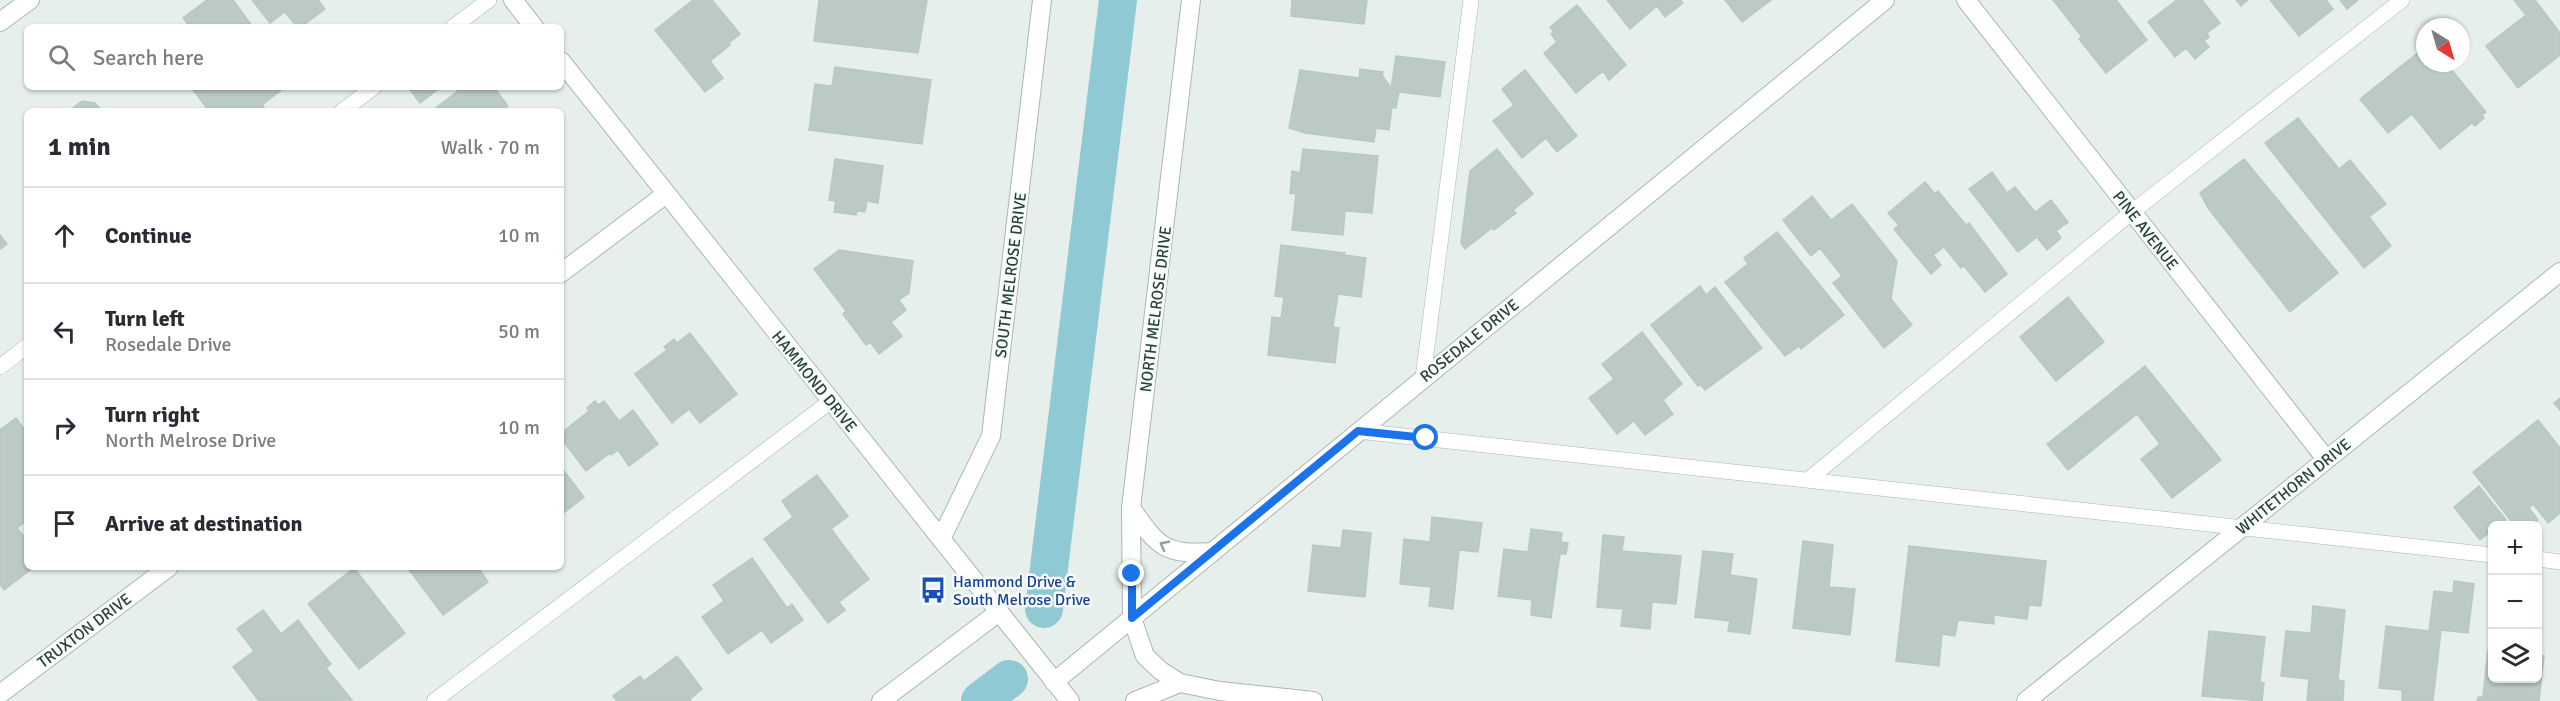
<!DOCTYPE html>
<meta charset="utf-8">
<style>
:root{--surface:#fff;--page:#f7f7f7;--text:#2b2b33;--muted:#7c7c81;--line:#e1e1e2}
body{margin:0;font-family:Signika,sans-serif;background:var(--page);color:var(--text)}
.controls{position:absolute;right:18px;bottom:18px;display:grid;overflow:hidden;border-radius:9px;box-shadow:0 2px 4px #0004}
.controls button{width:54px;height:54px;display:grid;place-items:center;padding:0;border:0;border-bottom:2px solid var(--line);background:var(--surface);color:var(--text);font:30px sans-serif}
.compass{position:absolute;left:2416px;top:18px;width:54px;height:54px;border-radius:50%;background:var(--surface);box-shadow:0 2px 4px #0004;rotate:143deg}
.stop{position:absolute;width:18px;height:18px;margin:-14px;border:4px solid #1a73e8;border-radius:50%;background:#fff}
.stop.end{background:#1a73e8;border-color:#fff;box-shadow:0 2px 6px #0008}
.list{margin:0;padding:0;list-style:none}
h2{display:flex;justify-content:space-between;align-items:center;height:78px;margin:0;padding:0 24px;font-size:26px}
h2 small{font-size:20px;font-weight:400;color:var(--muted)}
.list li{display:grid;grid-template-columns:39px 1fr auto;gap:18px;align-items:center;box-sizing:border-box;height:96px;padding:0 24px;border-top:2px solid var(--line)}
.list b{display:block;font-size:22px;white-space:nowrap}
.list p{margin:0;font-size:20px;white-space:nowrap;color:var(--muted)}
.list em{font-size:20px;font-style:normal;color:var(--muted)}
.icon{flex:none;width:33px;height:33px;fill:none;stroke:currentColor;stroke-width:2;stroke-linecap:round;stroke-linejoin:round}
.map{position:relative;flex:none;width:2560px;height:701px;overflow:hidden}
.search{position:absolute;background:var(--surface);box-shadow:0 2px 4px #0004;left:24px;top:24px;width:540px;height:66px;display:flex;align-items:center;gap:15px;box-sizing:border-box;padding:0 21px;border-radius:9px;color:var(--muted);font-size:22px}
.panel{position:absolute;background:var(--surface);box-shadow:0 2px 4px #0004;left:24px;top:108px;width:540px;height:462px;border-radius:9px}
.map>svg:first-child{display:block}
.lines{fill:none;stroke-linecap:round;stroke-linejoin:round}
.canal{stroke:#8ec9d4;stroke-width:38}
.building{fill:#bbcac4;stroke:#b8c9c2;stroke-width:1.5}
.service-casing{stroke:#a8b8b2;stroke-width:16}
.minor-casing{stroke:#a8b8b2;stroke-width:20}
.tertiary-casing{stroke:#a8b8b2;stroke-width:20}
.service{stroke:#fff;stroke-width:15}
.minor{stroke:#fff;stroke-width:18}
.tertiary{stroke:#fff;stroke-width:18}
.oneway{stroke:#92a09c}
.route{stroke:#1a73e8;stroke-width:8}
.labels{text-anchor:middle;stroke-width:5;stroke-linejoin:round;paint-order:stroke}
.street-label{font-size:16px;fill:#24423a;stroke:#f7fbf9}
.transit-label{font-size:16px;fill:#164399;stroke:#f7fbf9;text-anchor:start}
</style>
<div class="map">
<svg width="2560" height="701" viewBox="0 0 2560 701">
<rect width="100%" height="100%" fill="#e6efeb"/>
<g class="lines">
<path class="canal" d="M1044 609 1118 0
M980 701 1009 679"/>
</g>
<path class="building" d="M207 0H233L253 27H190L183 18Z
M252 0H318L325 9 301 27H297L285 12 270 23Z
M693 0H712L740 34 729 43 730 45 710 61 723 78 705 92 655 30Z
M819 0H927L918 53 814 41Z
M1292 0H1367L1364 24 1291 16Z
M1607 0H1680L1683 3 1665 17 1657 6 1630 29Z
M1725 0H1771L1742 22Z
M2053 0H2116L2147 40 2106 73 2079 39 2082 37Z
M2177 0H2202L2220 23 2207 33 2209 37 2204 41 2209 47 2195 59 2186 48 2175 57 2148 22Z
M2236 0H2248L2241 6Z
M2270 0H2326L2333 9 2299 36Z
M2340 0H2358L2347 9Z
M2514 0H2535L2560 33V55L2518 88 2486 46 2526 15Z
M1577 5 1626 65 1609 80 1603 71 1576 93 1544 53 1557 42 1551 34 1554 32 1550 27Z
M2425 47V63H2446L2486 112 2482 115 2484 118 2475 126 2472 123 2440 149 2412 114 2388 133 2360 99Z
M1396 56 1445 62 1440 97 1399 92 1396 108 1392 107 1389 130 1376 128 1374 142 1305 133 1289 128 1300 70 1359 78 1360 69 1383 72 1382 75 1391 88Z
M835 67 931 80 922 144 809 130 815 84 832 86Z
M1525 70 1577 136 1557 152 1546 138 1522 158 1493 121 1514 105 1502 89Z
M191 87H285L262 105 267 111H209Z
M408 87H441L420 103Z
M463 87H494L508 106 502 111H432Z
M82 101 95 103 102 111H69Z
M2298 118 2339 169 2350 160 2386 204 2369 217 2391 246 2364 268 2265 143Z
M1303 149 1378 156 1372 213 1345 211 1343 235 1292 230 1296 194 1290 193 1292 171 1300 173Z
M1497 149 1533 194 1513 210 1516 213 1494 230 1492 228 1465 249 1461 243 1470 171Z
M835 159 883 166 878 203 867 201 865 212 857 211 856 215 834 212 836 201 829 200Z
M2244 159 2338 273 2290 312 2208 208 2200 193Z
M1992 172 2007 193 2015 187 2035 212 2051 200 2068 222 2056 231 2061 238 2047 250 2037 237 2018 252 1969 189Z
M1925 182 1935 194 1938 191 1966 225 1969 223 2007 274 1985 292 1964 266 1961 268 1944 247 1933 255 1941 265 1931 274 1894 229 1899 225 1888 213Z
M1812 196 1831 220 1852 204 1897 261 1891 299 1912 325 1884 348 1833 283 1842 276 1820 248 1811 256 1783 220Z
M1777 232 1844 315 1801 349 1799 346 1785 356 1725 282 1748 264 1744 258Z
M0 235 7 244 0 249Z
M1281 245 1345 253 1344 255 1366 258 1361 297 1338 294 1333 327 1339 328 1335 363 1268 355 1272 317 1281 318 1284 297 1275 296Z
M839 250 913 261 909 293 899 300 906 310 891 322 902 336 879 354 870 342 866 345 843 314 846 311 814 269Z
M1700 286 1706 295 1715 287 1762 348 1705 390 1700 384 1698 386 1651 325Z
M2068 297 2104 342 2056 381 2020 337Z
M1642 332 1682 384 1663 400 1673 414 1645 435 1634 421 1617 434 1589 398 1614 379 1602 364Z
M690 333 737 394 700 423 689 409 672 423 635 374 667 350 664 347 674 339 677 343Z
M2145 366 2221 460 2172 498 2141 459 2160 444 2137 414 2068 470 2047 444Z
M2560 398V410L2554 403Z
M595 401 598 405 604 401 619 421 633 410 658 444 629 466 618 450 611 455 610 453 586 471 561 438V433L589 411 587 408Z
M16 418 27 433V523L26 521 17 528 27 540V567H34L4 590 0 584V430Z
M2538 420 2560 448V513L2548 523 2533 504 2529 508 2538 520 2532 526H2515L2473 472Z
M561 467 584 497 561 515Z
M817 475 848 516 831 529 869 579 839 602 845 610 828 623 764 539 793 517 782 501Z
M2479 486 2506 520 2499 526H2492V530L2480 540 2454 507Z
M1432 517 1482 523 1478 552 1459 550 1453 609 1429 606 1431 587 1400 584 1404 539 1430 542Z
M1531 529 1562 533 1561 542 1568 543 1566 554H1560L1551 618 1531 615 1532 600 1498 596 1504 549 1528 552Z
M1343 530 1371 533 1365 597 1308 591 1313 545 1341 548Z
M1603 535 1624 537 1622 551 1681 556 1676 604 1652 602 1650 629 1621 626 1623 609 1597 607Z
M1803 541 1833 545 1829 587 1855 589 1850 635 1793 628Z
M1909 546 2046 561 2041 606 2029 605 2027 619 1994 615V624L1958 620 1955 636 1942 634 1939 666 1896 661Z
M1703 551 1733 554 1730 575 1757 579 1750 634 1728 631 1730 621 1695 617Z
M752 558 787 608 792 604 803 620 771 643 762 630 728 654 702 617 724 601 713 585Z
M407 567H478L488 582 443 615Z
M354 568 405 633 359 669 308 604Z
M2454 581 2474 584 2468 633 2441 630 2433 701H2402V690L2379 688 2386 626 2429 631 2434 591 2453 593Z
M2313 606 2345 610 2338 680 2344 681 2343 701H2307L2309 679 2281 676 2286 631 2311 633Z
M263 610 281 634 298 620 331 664 326 668 352 700 259 701 233 667 254 651 237 629Z
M2209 631 2265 637 2260 682 2264 683 2262 701 2202 696Z
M2488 650H2492V678H2538V655L2544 656 2539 701H2477L2478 697H2483Z
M677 656 702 689 690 699 691 701H617L613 696 640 676 644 681Z"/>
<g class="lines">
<g class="service-casing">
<path id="service" d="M453 27 489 0
M342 111 374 87
M0 367 27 346
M1423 378 1471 0
M1358 431 2492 555
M1808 480 2132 212 2402 0
M2538 559 2560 562
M434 701 831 401"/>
</g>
<g class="minor-casing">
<path id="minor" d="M1191 0 1131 508 1132 618 1145 656 1161 671 1180 683 1220 691 1313 701
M1966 0 2326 459
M0 22 30 0
M561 273 666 194
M1131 508C1158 546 1163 555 1212 552
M941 539 991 436 1042 0
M1054 682 1885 0
M0 694 169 567
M881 701 999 612
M1135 701 1180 683
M2026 701 2560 272"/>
</g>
<g class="tertiary-casing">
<path id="tertiary" d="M513 0 534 27
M561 61 1070 701"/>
</g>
<use href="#service" class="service"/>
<use href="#minor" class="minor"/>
<use href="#tertiary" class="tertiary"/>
</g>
<defs><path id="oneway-chevron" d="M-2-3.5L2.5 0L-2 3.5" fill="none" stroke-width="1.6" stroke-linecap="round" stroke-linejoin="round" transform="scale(1.5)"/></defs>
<use class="oneway" href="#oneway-chevron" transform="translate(1164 545) rotate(-152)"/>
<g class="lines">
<path class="route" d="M1132 574V618L1358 431 1426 438"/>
</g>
<defs>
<g id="bus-bare" transform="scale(2.07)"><path d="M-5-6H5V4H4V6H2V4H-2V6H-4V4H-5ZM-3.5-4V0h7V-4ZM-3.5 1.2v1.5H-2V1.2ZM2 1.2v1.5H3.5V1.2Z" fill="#1a4fb4" stroke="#f7fbf9" stroke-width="2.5" paint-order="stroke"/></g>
</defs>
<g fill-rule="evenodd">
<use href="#bus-bare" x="933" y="590"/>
</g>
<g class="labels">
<g class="street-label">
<text transform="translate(2146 230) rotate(52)" y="6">PINE AVENUE</text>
<text transform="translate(1010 275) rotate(-83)" y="6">SOUTH MELROSE DRIVE</text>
<text transform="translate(1155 309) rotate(-83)" y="6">NORTH MELROSE DRIVE</text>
<text transform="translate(1469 340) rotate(-39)" y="6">ROSEDALE DRIVE</text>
<text transform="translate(815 381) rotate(51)" y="6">HAMMOND DRIVE</text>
<text transform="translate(2293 486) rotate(-39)" y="6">WHITETHORN DRIVE</text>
<text transform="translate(84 630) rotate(-37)" y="6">TRUXTON DRIVE</text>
</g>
<g class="transit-label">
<text x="953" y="587">Hammond Drive &amp;<tspan x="953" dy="18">South Melrose Drive</tspan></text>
</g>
</g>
</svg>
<div class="controls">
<button>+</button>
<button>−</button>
<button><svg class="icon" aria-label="layers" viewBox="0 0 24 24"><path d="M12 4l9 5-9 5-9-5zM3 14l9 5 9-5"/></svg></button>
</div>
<svg class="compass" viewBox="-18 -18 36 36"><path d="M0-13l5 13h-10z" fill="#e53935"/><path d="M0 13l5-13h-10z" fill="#7c7c81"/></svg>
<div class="stop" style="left:1426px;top:438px"></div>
<div class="stop end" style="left:1132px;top:574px"></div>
<div class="search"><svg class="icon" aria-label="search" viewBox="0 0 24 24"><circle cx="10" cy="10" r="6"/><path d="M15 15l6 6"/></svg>Search here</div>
<section class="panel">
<h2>1 min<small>Walk · 70 m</small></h2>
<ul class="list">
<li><svg class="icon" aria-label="ahead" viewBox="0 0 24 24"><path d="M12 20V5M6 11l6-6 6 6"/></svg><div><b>Continue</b></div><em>10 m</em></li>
<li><svg class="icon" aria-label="left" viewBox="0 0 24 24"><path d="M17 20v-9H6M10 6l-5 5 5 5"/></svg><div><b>Turn left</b><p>Rosedale Drive</p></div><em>50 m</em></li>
<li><svg class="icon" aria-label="right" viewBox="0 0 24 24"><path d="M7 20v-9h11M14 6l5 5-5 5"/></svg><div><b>Turn right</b><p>North Melrose Drive</p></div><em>10 m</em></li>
<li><svg class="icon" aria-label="arrive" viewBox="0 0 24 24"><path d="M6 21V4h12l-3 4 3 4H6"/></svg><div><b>Arrive at destination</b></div></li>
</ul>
</section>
</div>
